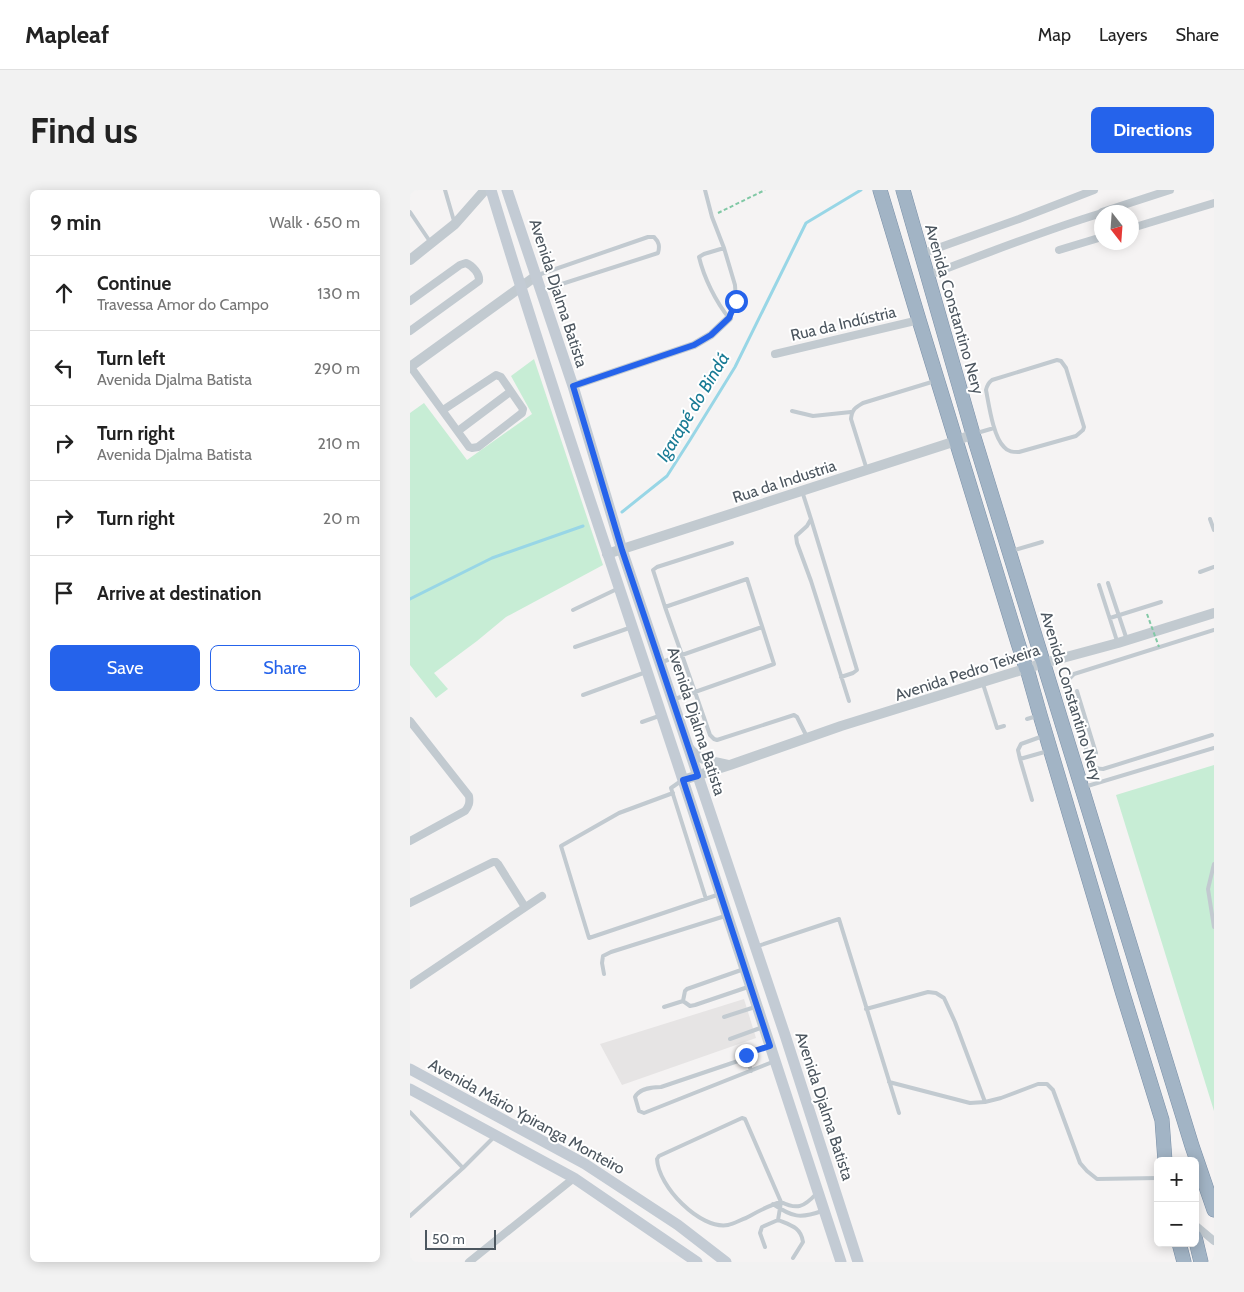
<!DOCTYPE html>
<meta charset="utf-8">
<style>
:root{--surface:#fff;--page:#f2f2f2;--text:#222;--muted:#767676;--line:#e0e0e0;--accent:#2563eb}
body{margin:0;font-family:Cabin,sans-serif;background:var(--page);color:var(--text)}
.controls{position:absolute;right:15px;bottom:15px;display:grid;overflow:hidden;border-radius:8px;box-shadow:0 2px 12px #0003}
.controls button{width:45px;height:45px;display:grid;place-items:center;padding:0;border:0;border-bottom:1px solid var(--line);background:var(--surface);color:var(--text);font:25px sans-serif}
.compass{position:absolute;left:684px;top:15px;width:45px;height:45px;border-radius:50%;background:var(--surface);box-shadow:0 2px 12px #0003;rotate:163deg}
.scale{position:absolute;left:15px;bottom:12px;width:71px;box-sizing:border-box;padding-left:5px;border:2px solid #4c565f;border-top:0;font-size:14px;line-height:18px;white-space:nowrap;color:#4c565f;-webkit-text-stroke:4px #fff;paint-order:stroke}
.stop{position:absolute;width:15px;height:15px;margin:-11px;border:4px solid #2563eb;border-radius:50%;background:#fff}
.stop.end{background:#2563eb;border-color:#fff;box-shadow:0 1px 5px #0008}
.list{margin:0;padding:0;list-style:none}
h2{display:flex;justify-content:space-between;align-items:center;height:65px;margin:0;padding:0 20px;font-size:21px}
h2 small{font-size:16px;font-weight:400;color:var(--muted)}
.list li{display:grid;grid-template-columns:32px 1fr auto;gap:15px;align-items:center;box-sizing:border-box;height:75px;padding:0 20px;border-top:1px solid var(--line)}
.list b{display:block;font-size:19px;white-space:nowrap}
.list p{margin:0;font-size:16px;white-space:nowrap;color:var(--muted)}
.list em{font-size:16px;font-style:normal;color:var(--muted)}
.actions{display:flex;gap:10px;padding:15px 20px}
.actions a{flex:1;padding:11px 0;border:1px solid var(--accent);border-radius:8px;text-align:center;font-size:18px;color:var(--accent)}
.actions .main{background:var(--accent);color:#fff}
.icon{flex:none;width:28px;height:28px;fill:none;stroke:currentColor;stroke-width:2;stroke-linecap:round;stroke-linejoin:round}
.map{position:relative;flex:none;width:804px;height:1072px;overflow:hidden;border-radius:8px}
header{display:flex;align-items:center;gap:30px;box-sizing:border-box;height:70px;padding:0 25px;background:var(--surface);border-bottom:1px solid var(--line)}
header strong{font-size:24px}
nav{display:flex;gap:28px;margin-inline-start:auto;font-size:18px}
.intro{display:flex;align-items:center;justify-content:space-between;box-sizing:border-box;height:120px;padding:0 30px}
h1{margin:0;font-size:35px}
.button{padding:12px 22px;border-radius:8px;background:var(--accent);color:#fff;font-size:18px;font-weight:700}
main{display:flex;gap:30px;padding:0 30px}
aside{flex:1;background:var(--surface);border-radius:8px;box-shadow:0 2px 12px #0003}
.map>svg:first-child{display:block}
.education{fill:#e6e4e4}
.green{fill:#c7edd5}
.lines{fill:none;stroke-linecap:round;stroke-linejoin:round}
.stream{stroke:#98d6e6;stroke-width:3}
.trunk-casing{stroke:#7b90a8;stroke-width:15}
.path{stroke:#81c8a5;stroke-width:2;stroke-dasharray:4 2.5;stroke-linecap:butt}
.service{stroke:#c2cad0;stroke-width:4}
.minor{stroke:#c2cad0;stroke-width:8}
.tertiary{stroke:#c2cad0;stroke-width:10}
.secondary{stroke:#c3cbd4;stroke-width:11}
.trunk{stroke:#a2b4c5;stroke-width:14}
.path-bridge{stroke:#81c8a5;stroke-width:2;stroke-dasharray:4 2.5;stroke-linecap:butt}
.route{stroke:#2563eb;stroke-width:6}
.labels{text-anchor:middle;stroke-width:4;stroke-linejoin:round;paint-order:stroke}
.street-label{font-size:16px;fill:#4c565f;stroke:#fff}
.water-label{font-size:18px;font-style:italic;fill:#197b95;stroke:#fff}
</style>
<header>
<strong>Mapleaf</strong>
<nav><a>Map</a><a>Layers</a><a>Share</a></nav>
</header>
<div class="intro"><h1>Find us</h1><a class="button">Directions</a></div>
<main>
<aside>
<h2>9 min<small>Walk · 650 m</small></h2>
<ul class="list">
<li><svg class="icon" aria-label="ahead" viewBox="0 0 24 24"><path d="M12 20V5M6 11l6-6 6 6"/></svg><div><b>Continue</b><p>Travessa Amor do Campo</p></div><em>130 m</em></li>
<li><svg class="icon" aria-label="left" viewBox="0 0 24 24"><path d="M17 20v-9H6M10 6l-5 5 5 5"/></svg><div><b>Turn left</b><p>Avenida Djalma Batista</p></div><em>290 m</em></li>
<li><svg class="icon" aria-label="right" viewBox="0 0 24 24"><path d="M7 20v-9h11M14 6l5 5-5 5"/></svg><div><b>Turn right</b><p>Avenida Djalma Batista</p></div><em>210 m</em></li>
<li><svg class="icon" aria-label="right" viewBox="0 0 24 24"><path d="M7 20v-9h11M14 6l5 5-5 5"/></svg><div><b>Turn right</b></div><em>20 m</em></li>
<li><svg class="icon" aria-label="arrive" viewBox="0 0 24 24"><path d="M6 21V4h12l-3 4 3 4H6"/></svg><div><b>Arrive at destination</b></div></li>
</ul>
<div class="actions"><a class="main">Save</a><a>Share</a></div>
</aside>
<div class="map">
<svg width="804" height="1072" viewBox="0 0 804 1072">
<rect width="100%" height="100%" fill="#f5f3f3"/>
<path class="education" d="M334 809 346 848 212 895 190 854Z"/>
<path class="green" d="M124 169 193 375 96 427 67 451 24 483 38 499 26 508 0 475V223L14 213 57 270 122 224 101 186Z
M804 575V921L706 605Z"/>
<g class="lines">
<path class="stream" d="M212 322 257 286 280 250 325 177 396 33 451 0
M0 409 82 368 173 336"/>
<g class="trunk-casing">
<path id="trunk" d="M470 0 509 130 608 453 616 478 617 479 630 525 713 804 752 930 755 971
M493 0 563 244 782 956 804 1020
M785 1047 791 1072
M769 1053 774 1072"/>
</g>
<path class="path" d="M308 23 355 0"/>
<path class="service" d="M35 0 44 31
M295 0 302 27 314 58 325 95 326 111 319 128C306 112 294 88 289 67L294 64 314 58
M0 22 21 53
M128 85 238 47H244C249 52 250 56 248 63L133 100
M647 170 651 171 656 178 674 237 673 240 666 246 609 262C603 262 598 262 594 257 583 246 579 215 576 200 577 195 578 193 582 190Z
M382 221 403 226 441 222
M567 243 584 238
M457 280 441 229C442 219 445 218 453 213L525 191
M392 301 401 329 397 336 386 346 387 353 401 391 439 511
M401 329 447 480 443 483 431 487
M800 329 804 340
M601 361 632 352
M790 382 804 377
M337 389 364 474 285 502 255 417Z
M698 393 717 450
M689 395 707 451
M255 417 243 380 247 377 322 353
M163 420 207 399
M700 428 751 412
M165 457 222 437
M252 472 352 437
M573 494 587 538 594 536
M667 501 686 563
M173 505 236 482
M265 509 285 502 300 545 304 549 307 550 384 525 387 527 397 547
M617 529 627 526
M232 532 249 526
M802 545 693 579C687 579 683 577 680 572L657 494 658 490 664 484 804 440
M610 569 608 560 611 554 633 546
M271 591 261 598 296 709
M674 597 804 558
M263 603 209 623 151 656 179 748 310 704
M622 610 610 569 638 561
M804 674 798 699 804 737
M348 756 429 729 489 923
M194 784 192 773 193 766 201 762 315 726
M273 811 275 801 277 799 334 779
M273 811 280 816 285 815 338 797
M254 817 273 811
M456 819 518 802 526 803 534 808 545 832 575 912 591 908 628 894H637L643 900 670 973 677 981 687 989 748 988
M314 827 345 817
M320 849 353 837
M360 856 338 863 331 870 251 897C242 897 229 899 225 907L229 921 234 923 365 871
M336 865 341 881
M479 892 560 913 575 912
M0 922 53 978
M363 1014C382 1027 390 1029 412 1021
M0 1026 53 978 84 947
M355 1057 350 1043 352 1037 368 1030
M383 1068 393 1052C391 1037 380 1035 368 1030L371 1012 335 929 332 928 249 966 247 969C248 996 290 1040 318 1035 324 1034 330 1030 336 1028 347 1022 359 1015 371 1012 387 1020 394 1017 406 1004"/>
<path class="minor" d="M692 22 760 0
M722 38 804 13
M649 60 692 47
M511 64 609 29 684 0
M517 86C575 64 632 41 692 23
M0 111 50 75 56 73C63 76 70 84 69 91L0 141
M365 164 509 130
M0 176 59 257 62 258 68 257 112 223 113 219 91 187 86 185 33 220
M163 196 284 155 301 145 319 128
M48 241 100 202
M0 531 59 606C60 613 59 616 55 621L0 651
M0 713 83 672H86L88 674 115 717
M0 795 132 706
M785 1035 804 1051
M59 1072 164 988"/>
<path class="tertiary" d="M0 70 45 34 75 0
M0 177 126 86
M197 364 546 251 563 244
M279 558C291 572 302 571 319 575
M273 590 320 575 431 536 634 473 708 453 804 423"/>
<path class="secondary" d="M81 0C141 199 209 395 274 593 327 752 378 912 431 1072
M97 0 163 196 212 360 375 845 448 1072
M0 879 175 974 268 1035 316 1072
M0 899 164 988 287 1072"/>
<use href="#trunk" class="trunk"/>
<path class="path-bridge" d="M737 424 749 457"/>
</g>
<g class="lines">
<path class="route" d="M326 111 319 128 301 145 284 155 163 196 212 360 288 586 273 590 360 856 338 863 336 865"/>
</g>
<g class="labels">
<g class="street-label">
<text transform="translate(149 103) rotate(72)" y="6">Avenida Djalma Batista</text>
<text transform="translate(545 119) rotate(74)" y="6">Avenida Constantino Nery</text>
<text transform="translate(433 133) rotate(-13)" y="6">Rua da Indústria</text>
<text transform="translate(374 291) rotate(-18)" y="6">Rua da Industria</text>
<text transform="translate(557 482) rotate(-18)" y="6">Avenida Pedro Teixeira</text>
<text transform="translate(662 506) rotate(73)" y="6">Avenida Constantino Nery</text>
<text transform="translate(287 531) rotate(72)" y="6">Avenida Djalma Batista</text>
<text transform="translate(415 916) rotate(72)" y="6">Avenida Djalma Batista</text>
<text transform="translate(117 926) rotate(29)" y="6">Avenida Mário Ypiranga Monteiro</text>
</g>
<g class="water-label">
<text transform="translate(283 217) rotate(-59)" y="6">Igarapé do Bindá</text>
</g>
</g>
</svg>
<div class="controls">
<button>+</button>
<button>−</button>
</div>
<svg class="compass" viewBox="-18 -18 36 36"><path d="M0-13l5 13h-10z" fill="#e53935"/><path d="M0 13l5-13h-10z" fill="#767676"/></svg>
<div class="scale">50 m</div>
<div class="stop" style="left:326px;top:111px"></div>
<div class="stop end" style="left:336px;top:865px"></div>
</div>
</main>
